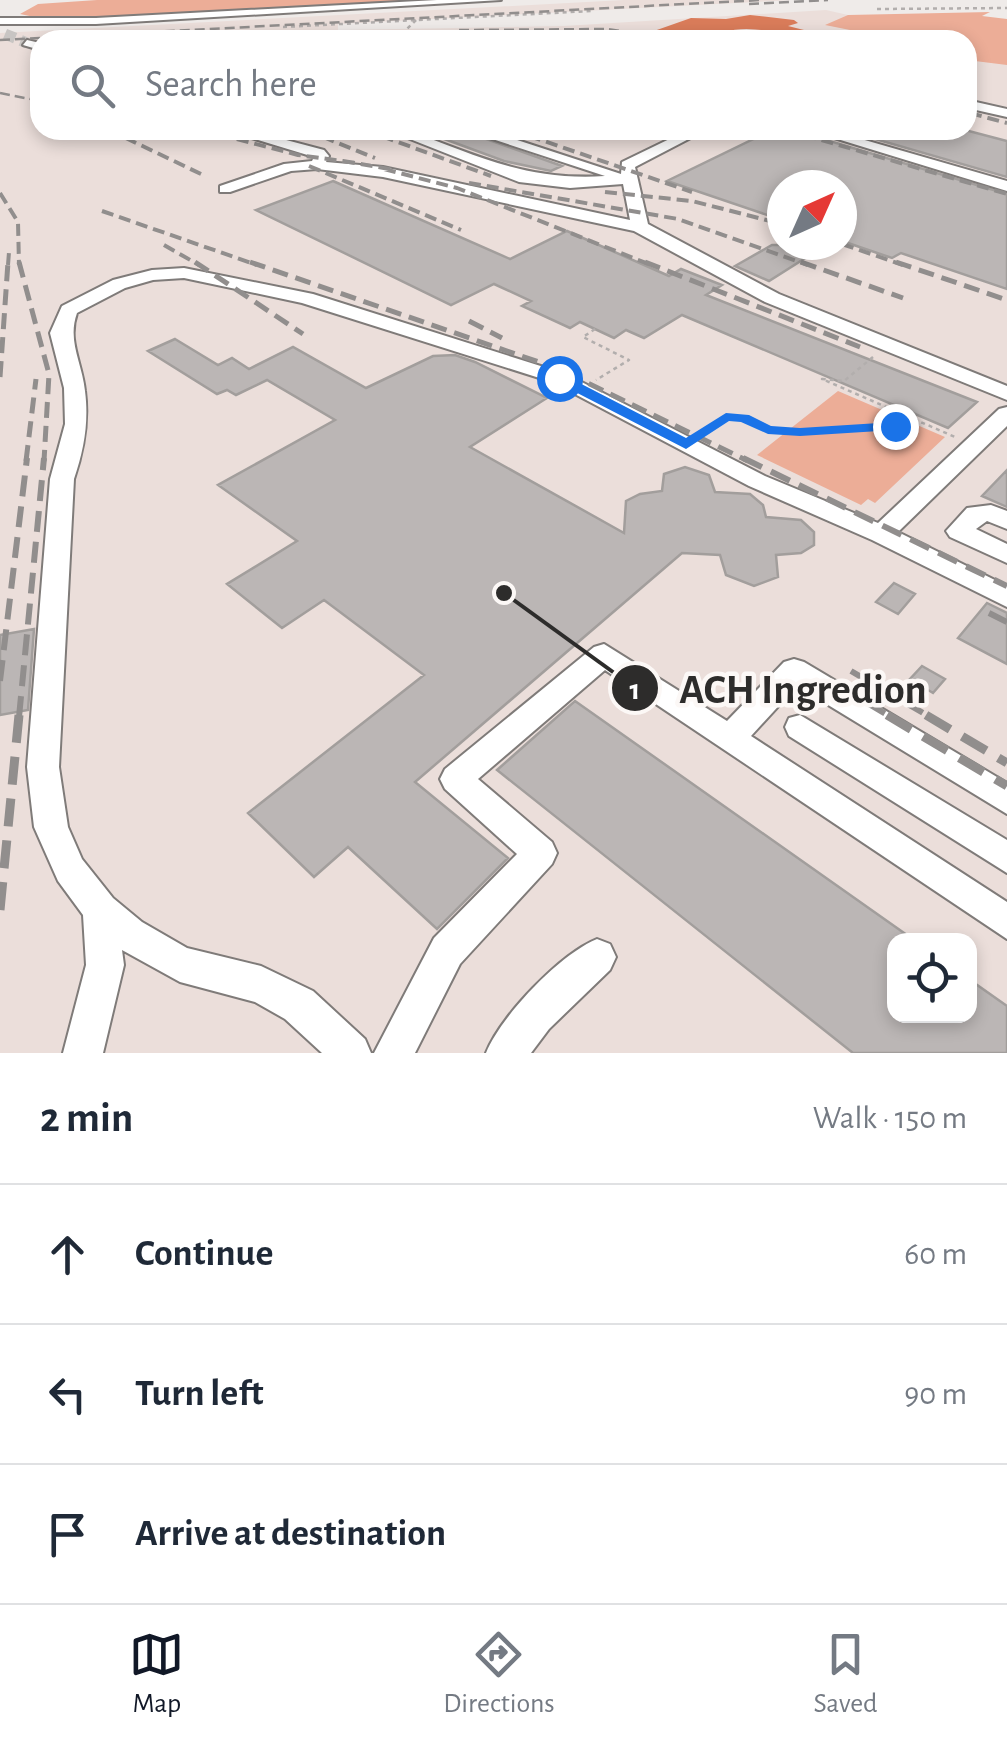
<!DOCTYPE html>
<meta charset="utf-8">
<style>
:root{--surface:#fff;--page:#f6f6f7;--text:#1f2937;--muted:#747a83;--line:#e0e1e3;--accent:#111827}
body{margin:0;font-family:"Alegreya Sans",sans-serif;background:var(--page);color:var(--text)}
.controls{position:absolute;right:30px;bottom:30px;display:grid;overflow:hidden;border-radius:20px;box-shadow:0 5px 15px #0003}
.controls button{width:90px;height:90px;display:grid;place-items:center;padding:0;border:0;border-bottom:2px solid var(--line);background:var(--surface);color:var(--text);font:50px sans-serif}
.compass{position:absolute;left:767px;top:170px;width:90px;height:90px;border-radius:50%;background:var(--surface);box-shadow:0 5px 15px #0003;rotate:45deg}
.stop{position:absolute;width:30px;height:30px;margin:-22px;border:8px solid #1a73e8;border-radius:50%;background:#fff}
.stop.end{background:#1a73e8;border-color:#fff;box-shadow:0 2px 10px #0008}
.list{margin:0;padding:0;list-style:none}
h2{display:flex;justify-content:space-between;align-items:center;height:130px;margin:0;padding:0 40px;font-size:42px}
h2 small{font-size:32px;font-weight:400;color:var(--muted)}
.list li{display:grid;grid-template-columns:65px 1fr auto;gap:30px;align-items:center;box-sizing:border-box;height:140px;padding:0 40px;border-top:2px solid var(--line)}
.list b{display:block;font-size:38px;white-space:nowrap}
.list em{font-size:32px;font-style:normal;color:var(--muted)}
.icon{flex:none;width:55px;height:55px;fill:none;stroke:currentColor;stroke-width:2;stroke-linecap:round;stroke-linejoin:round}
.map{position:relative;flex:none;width:1007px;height:1053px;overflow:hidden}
.search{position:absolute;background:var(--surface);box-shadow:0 5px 15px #0003;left:30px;right:30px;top:30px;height:110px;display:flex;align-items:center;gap:25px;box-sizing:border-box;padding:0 35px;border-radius:30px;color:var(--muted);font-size:38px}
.sheet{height:550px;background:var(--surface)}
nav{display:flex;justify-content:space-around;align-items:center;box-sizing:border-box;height:140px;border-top:2px solid var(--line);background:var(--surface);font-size:28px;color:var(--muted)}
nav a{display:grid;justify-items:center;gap:5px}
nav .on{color:var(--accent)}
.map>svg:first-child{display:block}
.built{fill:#ebdeda;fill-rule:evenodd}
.green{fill:#ecad97}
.water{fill:#da7c5a}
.building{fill:#bbb6b5;stroke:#a29e9c;stroke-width:2.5}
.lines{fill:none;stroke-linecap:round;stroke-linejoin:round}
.minor-tunnel{stroke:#c8c5c3;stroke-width:11;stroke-dasharray:11 6;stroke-linecap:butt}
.minor-casing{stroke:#7f7b79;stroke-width:4}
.path{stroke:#b2aead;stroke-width:2.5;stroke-dasharray:4 4;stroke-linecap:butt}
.minor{fill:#fff;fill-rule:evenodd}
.rail-far4{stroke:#918e8d;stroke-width:2.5;stroke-dasharray:10 5;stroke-linecap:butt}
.rail-far3{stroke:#918e8d;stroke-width:4;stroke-dasharray:12 6;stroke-linecap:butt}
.rail-far2{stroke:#918e8d;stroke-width:5;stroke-dasharray:16 8;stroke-linecap:butt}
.rail-far1{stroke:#918e8d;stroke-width:6;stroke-dasharray:21 10;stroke-linecap:butt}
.rail{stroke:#918e8d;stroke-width:9;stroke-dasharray:28 14;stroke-linecap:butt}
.route{fill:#1a73e8}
.leader{fill:none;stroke:#2d2c2b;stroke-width:4}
.callout-dot{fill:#2d2c2b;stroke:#fcf8f6;stroke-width:4}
.mark-label{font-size:30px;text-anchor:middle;font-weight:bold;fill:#fff}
.callout-label{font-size:42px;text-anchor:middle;font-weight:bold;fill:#2d2c2b;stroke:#fcf8f6;stroke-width:9;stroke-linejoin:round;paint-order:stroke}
</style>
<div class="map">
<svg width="1007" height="1053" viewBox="0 0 1007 1053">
<rect width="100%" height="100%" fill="#efebe9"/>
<path class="built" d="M624 0H791L338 24V30L564 26 826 10 958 40H40V130H967V42L1007 51V1053H0V33ZM782 185H842V245H782ZM894 941H970V1016H894Z"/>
<path class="green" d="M97 0H418L89 19 39 18 20 14 38 4Z
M990 12 982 16 1007 19V65L967 60V40H900L825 25 848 15Z
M838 391 945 437 875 503 868 499 861 505 757 455Z"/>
<path class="water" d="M750 15 794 20 798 23 788 26 808 31C779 38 752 22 723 33L730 40H720L654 31 691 18 726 19Z"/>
<path class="building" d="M420 130H461L562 166 551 171 504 161Z
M772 130H793L1007 194V289L901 253 892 258 842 241V185H782V220L667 181Z
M844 130H965L1007 141V177Z
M333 181 510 259 567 231 669 276 681 269 722 285 706 295 977 402 948 428 682 315 644 338 626 330 614 338 580 322 570 328 522 306 531 301 494 284 451 305 256 210Z
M772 245H826L769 281 735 266Z
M175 339 218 365 232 358 249 369 293 347 366 388 433 356 455 355 475 362 547 398 470 447 624 533 626 501 640 494 662 491 664 474 685 467 709 475 715 492 750 494 763 505 766 517 801 520 814 532V545L801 553 776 555 778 577 754 586 726 575 720 555 682 553 415 782 508 858 437 929 348 847 314 877 248 813 424 675 324 600 282 628 227 584 297 541 218 485 335 420 267 380 236 395 227 390 217 394 148 351Z
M1007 470V507L982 496Z
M894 583 915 594 898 614 876 602Z
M987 603 1007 613V664L958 638Z
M34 629 28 710 0 715V635Z
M922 666 945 679 933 693 910 679Z
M575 701 914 940H894V1016H970V980L1007 1006V1053H853L497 770Z"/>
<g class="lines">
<path class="minor-tunnel" d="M5 34 27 43"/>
<g class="minor-casing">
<path id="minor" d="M437 0H501L96 24H0V18H96Z
M739 37 776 40H733Z
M27 40 40 43V50L23 45Z
M967 100 1007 109V117L967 108Z
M225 130H248L324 150 329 156 326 162 383 167 630 220 623 184 570 188 519 182 387 130H407C478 156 527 181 605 176L465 130H487L621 174 622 162 688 130H706L635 167 648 224 779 294 1007 386V400L765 302 634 231 383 177 317 169 291 171 230 192H220V186L284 164 312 161 314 157Z
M808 130H830L1007 181V191Z
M184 268 313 294 566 374 765 476 878 523 999 409 1007 407V426L898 532 1007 586V607L872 540 749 486 552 382 302 303 184 278 153 280 125 288 77 313C67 341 82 362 85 391 89 422 84 450 74 479L59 767 68 827 82 859 113 898 142 922 187 948 261 966 313 991 365 1039 371 1053H322L285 1019 255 1002 180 982 122 950 124 965 103 1053H63L86 965 83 915 58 881 34 827 27 767 50 479 65 424 64 388 50 333 62 306 113 280 152 270Z
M991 505 1007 511V529L987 521 976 529 1007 544V563L950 537 946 531 967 508Z
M604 644 727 721 784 662 794 659 804 662 1007 783V814L797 686 751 736 1007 902V939L605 670 478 779 552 842 557 853 552 864 460 964 415 1053H374L434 938 517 854 445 789 440 779 445 769 594 647Z
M800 715 1007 840V873L789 736 785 727 789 718Z
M597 939 610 944 616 957 610 970 549 1029 531 1053H486C501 1016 560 954 597 939Z"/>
</g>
<path class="path" d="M877 9 1007 8
M416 20 403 33 449 40
M283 27 591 11
M595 329 583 337 629 360 596 380
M873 357 844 381 822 379 955 437
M705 431 726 417 744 418 768 430 800 432 895 426 904 417"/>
<use href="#minor" class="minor"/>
<path class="rail-far4" d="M749 4 828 0
M459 30 607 29 686 40
M315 36 392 40
M389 38 425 40
M0 40 761 0
M0 93 40 101
M967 112 979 115"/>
<path class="rail-far3" d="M970 113 1007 123
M109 130 201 174
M202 130 298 155 357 163
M306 130 375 158
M365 130 491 176
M512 130 692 192
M787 130 1007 194
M343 161 395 170
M309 166 461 230
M384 169 457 188 651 265
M469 183 678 219 808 265
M605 192 692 201 782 224
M0 193 18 222 19 265
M102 211 257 265
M842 244 903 265
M164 245 199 265
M8 265 9 252"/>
<path class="rail-far2" d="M19 262 49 374 44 461
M195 262 303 334
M250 262 559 369 748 461
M645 262 860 347
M801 262 903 298
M896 262 1007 300
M469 321 502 338
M0 377 8 262
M26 461 36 379"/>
<path class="rail-far1" d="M743 458 1007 586
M989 613 1007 622
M851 671 930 717
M0 681 27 458
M840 687 891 717
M19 717 44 458"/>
<path class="rail" d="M887 715 1007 786
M926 715 1007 763
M0 910 19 715"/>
</g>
<path class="route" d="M554 375H564L686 438 726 413 749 415 771 426 800 428 895 422 902 426 895 430 800 436 768 434 741 422 729 421 686 449 554 381Z"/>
<path class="leader" d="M504 593L635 688"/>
<g class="callout-dot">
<circle cx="504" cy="593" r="10"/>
<circle cx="635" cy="688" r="25"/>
</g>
<g class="mark-label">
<text x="635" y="699">1</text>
</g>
<g class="callout-label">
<text x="803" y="703">ACH Ingredion</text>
</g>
</svg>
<div class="controls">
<button><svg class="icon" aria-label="locate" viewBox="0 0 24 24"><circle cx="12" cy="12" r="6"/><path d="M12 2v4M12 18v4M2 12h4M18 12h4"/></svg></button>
</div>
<svg class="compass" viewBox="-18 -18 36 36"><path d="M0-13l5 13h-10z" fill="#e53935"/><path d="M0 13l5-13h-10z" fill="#747a83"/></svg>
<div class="stop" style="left:559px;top:378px"></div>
<div class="stop end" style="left:895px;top:426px"></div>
<div class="search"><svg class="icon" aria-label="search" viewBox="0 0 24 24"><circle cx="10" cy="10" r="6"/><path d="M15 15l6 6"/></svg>Search here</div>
</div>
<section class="sheet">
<h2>2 min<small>Walk · 150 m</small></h2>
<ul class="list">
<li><svg class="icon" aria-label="ahead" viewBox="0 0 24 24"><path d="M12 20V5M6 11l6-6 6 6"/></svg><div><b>Continue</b></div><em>60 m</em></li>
<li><svg class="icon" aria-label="left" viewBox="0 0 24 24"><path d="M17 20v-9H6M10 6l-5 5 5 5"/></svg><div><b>Turn left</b></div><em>90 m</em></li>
<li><svg class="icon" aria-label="arrive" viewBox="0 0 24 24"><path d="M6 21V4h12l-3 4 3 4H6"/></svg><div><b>Arrive at destination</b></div></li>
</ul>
</section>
<nav>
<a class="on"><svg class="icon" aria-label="map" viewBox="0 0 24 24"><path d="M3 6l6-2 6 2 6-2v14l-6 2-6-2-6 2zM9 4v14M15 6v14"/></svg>Map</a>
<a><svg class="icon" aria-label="directions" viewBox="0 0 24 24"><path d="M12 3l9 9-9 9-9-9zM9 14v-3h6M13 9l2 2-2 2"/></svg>Directions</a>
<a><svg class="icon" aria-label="saved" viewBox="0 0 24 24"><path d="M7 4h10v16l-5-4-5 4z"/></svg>Saved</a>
</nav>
